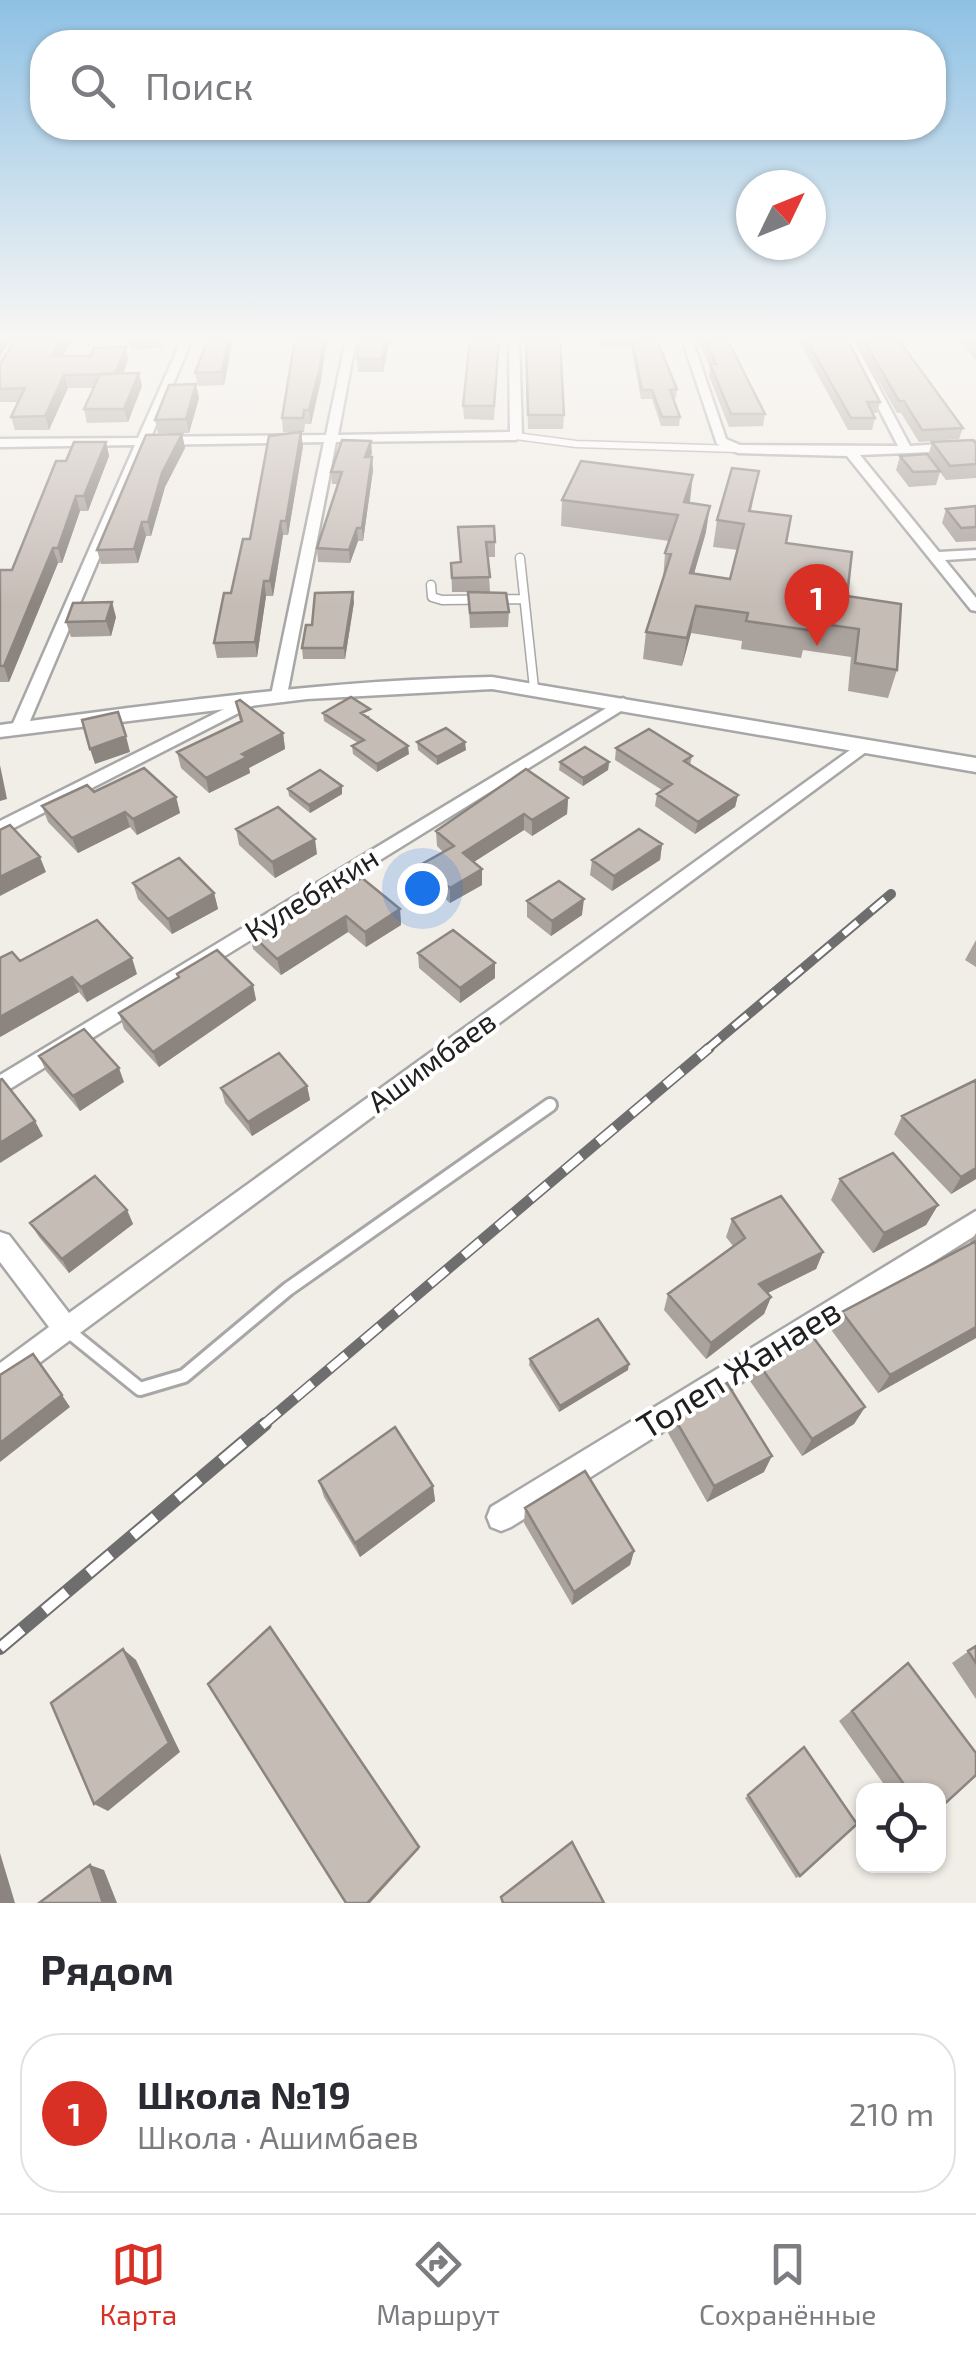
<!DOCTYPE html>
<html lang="ru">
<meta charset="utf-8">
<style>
:root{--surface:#fff;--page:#f7f7f7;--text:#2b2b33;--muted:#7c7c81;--line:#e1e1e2;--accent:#d93025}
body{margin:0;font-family:"Exo 2",sans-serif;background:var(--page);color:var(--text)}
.controls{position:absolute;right:30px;bottom:30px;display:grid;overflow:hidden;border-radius:20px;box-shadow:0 2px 8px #0004}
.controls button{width:90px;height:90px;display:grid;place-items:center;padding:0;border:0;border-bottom:2px solid var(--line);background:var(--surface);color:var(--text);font:50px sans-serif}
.compass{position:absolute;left:736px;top:170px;width:90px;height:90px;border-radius:50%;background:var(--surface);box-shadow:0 2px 8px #0004;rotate:47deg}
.you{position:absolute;left:422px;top:888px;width:35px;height:35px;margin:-25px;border:8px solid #fff;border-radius:50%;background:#1a73e8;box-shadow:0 0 0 15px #1a73e833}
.badge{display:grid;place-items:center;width:65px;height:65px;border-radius:50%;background:var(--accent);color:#fff;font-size:32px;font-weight:700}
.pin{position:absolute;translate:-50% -82px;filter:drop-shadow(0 2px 5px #0008)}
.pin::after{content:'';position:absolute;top:52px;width:35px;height:30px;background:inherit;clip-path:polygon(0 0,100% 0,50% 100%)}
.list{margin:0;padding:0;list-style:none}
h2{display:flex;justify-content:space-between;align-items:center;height:130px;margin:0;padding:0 40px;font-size:42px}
h2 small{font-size:32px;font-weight:400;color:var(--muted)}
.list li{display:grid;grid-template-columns:65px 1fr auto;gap:30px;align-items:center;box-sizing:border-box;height:160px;margin:0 20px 20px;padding:0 20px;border:2px solid var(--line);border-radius:40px}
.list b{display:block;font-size:38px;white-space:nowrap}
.list p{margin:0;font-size:32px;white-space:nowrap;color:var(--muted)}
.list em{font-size:32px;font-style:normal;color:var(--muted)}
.icon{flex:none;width:55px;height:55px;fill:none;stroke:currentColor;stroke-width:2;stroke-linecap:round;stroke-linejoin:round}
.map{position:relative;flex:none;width:976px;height:1903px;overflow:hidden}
.search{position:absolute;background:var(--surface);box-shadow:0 2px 8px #0004;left:30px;right:30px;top:30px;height:110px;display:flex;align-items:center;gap:25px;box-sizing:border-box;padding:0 35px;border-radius:40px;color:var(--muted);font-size:38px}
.sheet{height:310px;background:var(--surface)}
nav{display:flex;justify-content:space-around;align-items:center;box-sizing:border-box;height:140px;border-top:2px solid var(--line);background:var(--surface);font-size:28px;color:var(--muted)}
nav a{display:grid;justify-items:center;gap:5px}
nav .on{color:var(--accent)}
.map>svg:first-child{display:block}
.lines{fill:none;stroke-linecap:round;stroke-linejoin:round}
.service-far2-casing{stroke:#a7a7a7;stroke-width:9}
.service-far1-casing{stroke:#a7a7a7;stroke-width:11}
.service-casing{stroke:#a7a7a7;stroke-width:18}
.minor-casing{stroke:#a7a7a7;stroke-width:5}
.tertiary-casing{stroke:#a7a7a7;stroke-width:5}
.service-far2{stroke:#fff;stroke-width:6}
.service-far1{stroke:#fff;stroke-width:8}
.service{stroke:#fff;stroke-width:12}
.minor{fill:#fff;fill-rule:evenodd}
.tertiary{fill:#fff;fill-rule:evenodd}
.rail-far2-casing{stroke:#6e6e6e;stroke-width:10}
.rail-far1-casing{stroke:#6e6e6e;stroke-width:11}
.rail-casing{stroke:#6e6e6e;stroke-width:14}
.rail-far2{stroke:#fff;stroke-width:6;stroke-dasharray:18;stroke-linecap:butt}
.rail-far1{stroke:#fff;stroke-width:8;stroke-dasharray:22;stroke-linecap:butt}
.rail{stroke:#fff;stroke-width:10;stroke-dasharray:29;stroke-linecap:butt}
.wall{fill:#aaa29d}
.shaded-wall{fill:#8b847f}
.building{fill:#c6bcb6;stroke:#8b847f;stroke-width:2.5}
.labels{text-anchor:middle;stroke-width:8;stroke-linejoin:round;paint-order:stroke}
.street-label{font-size:30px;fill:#202020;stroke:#fff}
.near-street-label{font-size:35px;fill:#202020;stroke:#fff}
</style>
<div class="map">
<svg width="976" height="1903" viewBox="0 0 976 1903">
<rect width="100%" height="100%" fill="#f1ede7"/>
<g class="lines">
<g class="service-far2-casing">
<path id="service-far2" d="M516 436 576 444 738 449"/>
</g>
<g class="service-far1-casing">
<path id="service-far1" d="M520 558 534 688
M431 585 432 597 442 600 522 599"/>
</g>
<g class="service-casing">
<path id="service" d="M67 1330 140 1389 184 1376 288 1289 550 1105"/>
</g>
<g class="minor-casing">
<path id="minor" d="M182 339H192L151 437 326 435 346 339H356L338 435 510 432 509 339H519L522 436 516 440 336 442 287 695 279 700 271 695 324 442 147 445 27 728 19 733 13 732 11 728 135 445 0 447V439L138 438Z
M682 339H692L726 439 740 445 898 446 843 339H853L910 446 976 442V450L860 455 939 552 976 550V558L945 560 976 598V611L971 610 847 456 738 453 717 444Z
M256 693 262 695V701L0 835V821Z
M623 698 631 703 629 706 0 1095V1075Z
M864 740 870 741V749L0 1392V1363L49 1327 0 1262V1232L9 1235 69 1313Z
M976 1211V1235L511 1527 501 1531 491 1527 487 1517 491 1507Z"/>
</g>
<g class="tertiary-casing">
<path id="tertiary" d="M492 677 976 758V772L492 689 307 699 0 737V725C164 703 327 680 492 677Z"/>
</g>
<use href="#service-far2" class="service-far2"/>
<use href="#service-far1" class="service-far1"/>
<use href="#service" class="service"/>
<use href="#minor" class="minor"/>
<use href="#tertiary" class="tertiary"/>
<g class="rail-far2-casing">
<path id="rail-far2" d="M706 1050 891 894"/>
</g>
<g class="rail-far1-casing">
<path id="rail-far1" d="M262 1426 709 1048"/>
</g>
<g class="rail-casing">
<path id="rail" d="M0 1648 265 1424"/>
</g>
<use href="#rail-far2" class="rail-far2"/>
<use href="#rail-far1" class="rail-far1"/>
<use href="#rail" class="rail"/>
</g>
<path class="wall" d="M16 339H72L63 356H91L126 347 128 360 123 374 142 386 128 422 87 423 84 409 94 388H68L49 430H15L11 417 18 402H0V364Z
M129 339H165L162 348 131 349Z
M233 339 224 385 198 386 195 373Z
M390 339 383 372H358L357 359Z
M499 339 494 420 464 419 463 406Z
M526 339 564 415 563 429H528Z
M599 339H634V341L677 389 676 398H673L680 417 679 426H661L652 399H641L631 346H600Z
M697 339H727L765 414 763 426 729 427 709 376 710 367Z
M798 339H847L880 402 877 413H872L875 418 872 430H848Z
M855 339H898L963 428 959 439 919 442 901 413H897Z
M959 339H976V361Z
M321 380 311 424H305L304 432H283L282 418Z
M196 384 199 398 189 433H158L155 420Z
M182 434 185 448 165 487 151 536H146L138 563 101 564 97 550Z
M371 441 370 457 373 470 363 541H358L350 563 318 562 317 548 338 484H332L331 472Z
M106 442 109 456 88 511H80L62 563H58L9 682H0V570H12L66 461Z
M932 442 976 444V478L946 480 940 472 936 485 909 487 896 470 900 456H928Z
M303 446 288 535H283L273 596H266L257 657 217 658 214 643 231 593Z
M759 471 751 511 847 596 897 670 888 698 848 691 851 657 803 650 801 658 741 649 742 641 691 633 682 666 643 659 646 632 663 581 665 553 669 541 561 526 562 500 689 503 706 532 694 574 730 579 738 550 713 547 717 520Z
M976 506V541L956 542 942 523 946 509Z
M458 527 495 542V557H488L490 592H452L451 563 460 562Z
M468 592 509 612 508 627 470 628Z
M354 602 345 659H303L302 648 312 625Z
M116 617 111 636 71 637 66 622Z
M236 702 283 733 285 749 249 768 250 773 209 793 181 768 177 752 240 722Z
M323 713 370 716 368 718 409 754 377 772 353 754 352 746 358 743 324 721Z
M417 742 466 750 437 765 418 750Z
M616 748 692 756 690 765 738 795 735 807 695 834 655 806 657 794 662 790 615 760Z
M560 762H609L608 770 583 786 559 770Z
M288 789 342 794 310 813 289 796Z
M94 792 176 797 180 813 137 835 130 827 78 853 48 822 42 806Z
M568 798 567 814 532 836 524 830 473 862 482 885 450 903 423 879 422 864 443 852 437 846 436 831Z
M236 829 317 854 275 878 239 845Z
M662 844 660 860 612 891 590 875 592 860Z
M133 883 214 893 218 909 172 934 138 899Z
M527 901 582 915 551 936 527 917Z
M400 909 401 925 366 947 348 932 281 975 253 949 250 933 302 915Z
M976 940V967L965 960Z
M418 953 495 978 460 1003 419 968Z
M0 958 20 961 137 974 87 1002 79 992 0 1037Z
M177 974 253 985 256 1000 159 1067 124 1029 119 1013 178 978Z
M39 1056 124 1082 80 1111 46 1071Z
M976 1080V1179L951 1194 894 1134 902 1116Z
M307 1086 310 1100 252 1136 225 1103 221 1088Z
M840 1179 938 1205 926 1225 873 1253 831 1200Z
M127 1210 133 1224 69 1273 39 1237 30 1223Z
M732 1219 823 1252 816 1269 767 1293 771 1297 764 1314 706 1359 664 1310 668 1294 733 1246 726 1237Z
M976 1233V1338L878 1393 832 1331 842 1312 969 1244Z
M530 1359 628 1370 559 1412 529 1365Z
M758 1363 865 1407 854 1424 802 1456 750 1381Z
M673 1416 764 1472 707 1502 668 1433Z
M319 1481 433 1486 435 1501 360 1557 324 1497Z
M525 1508 634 1551 630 1565 572 1605 524 1523Z
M976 1646V1699L952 1663Z
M908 1663 938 1790H888L839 1721Z
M804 1747 800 1876 796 1878 745 1798Z"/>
<path class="shaded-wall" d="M0 339H12L0 356Z
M62 339H72L55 369 52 356Z
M228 339H233L224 385 222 372Z
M324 339H327L321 380 311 424 309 410Z
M386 339H390L383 372 382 359Z
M126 347 128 360 118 387 115 374Z
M139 373 142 386 128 422 124 409Z
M64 375 68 388 49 430 45 416Z
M196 384 199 398 189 433 186 419Z
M301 432 303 446 288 535 286 521Z
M182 434 185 448 165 487 151 536 148 522 162 473Z
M371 441 372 453 366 470 365 457Z
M106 442 109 456 88 511 84 496Z
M372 457 373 470 363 541 362 528Z
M693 475 690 501 681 529 684 502Z
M76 496 80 511 62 563 58 548Z
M710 506 706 532 686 601 690 573Z
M281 521 283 535 273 596 270 581Z
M142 522 146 536 138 563 134 549Z
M357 528 358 541 350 563 349 550Z
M53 548 58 563 9 682 4 666Z
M264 581 266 596 257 657 255 642Z
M353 592 354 602 345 659 344 648Z
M112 602 116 617 111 636 106 621Z
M696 606 691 633 682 666 687 638Z
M283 733 285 749 249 768 250 773 209 793 206 778 242 754Z
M126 736 130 752 95 764 90 749Z
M465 742 466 750 437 765V757Z
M408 746 409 754 377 772V764Z
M609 762 608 770 583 786V778Z
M0 765 7 799 0 801Z
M342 786V794L310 813 309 805Z
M738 795 735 807 695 834 698 822Z
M176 797 180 813 137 835 133 819Z
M568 798 567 814 532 836V820Z
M125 812 130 827 78 853 72 838Z
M524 814V830L463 869V853Z
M315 839 317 854 275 878 272 862Z
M662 844 660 860 612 891 614 876Z
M40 857 46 872 0 896V877Z
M482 869V885L450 903V888Z
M214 893 218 909 172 934 168 919Z
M584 899 582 915 551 936 552 921Z
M400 909 401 925 366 947 365 932Z
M346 916 348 932 281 975 277 959Z
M132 958 137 974 87 1002 81 987Z
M495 963V978L460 1003V988Z
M72 977 79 992 0 1037V1017Z
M253 985 256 1000 159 1067 153 1052Z
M119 1068 124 1082 80 1111 73 1096Z
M307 1086 310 1100 252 1136 248 1122Z
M35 1121 43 1136 0 1163V1143Z
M976 1168V1179L951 1194 961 1177Z
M938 1205 926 1225 873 1253 884 1233Z
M127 1210 133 1224 69 1273 62 1259Z
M823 1252 816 1269 752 1301 759 1284Z
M771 1297 764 1314 706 1359 711 1343Z
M976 1327V1338L878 1393 890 1375Z
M629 1364 628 1370 559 1412 560 1406Z
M62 1395 70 1407 0 1462V1443Z
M865 1407 854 1424 802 1456 812 1439Z
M772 1456 764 1472 707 1502 714 1486Z
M433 1486 435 1501 360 1557 355 1543Z
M634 1551 630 1565 572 1605 574 1592Z
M123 1649 136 1660 180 1752 108 1811 94 1804Z
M419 1847V1849L370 1903H367Z
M0 1853 15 1903H0Z
M90 1865 104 1870 117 1903H103Z"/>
<path class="building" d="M16 339H62L52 356H91L94 348 126 347 115 374 64 375 45 416 11 417 25 388 0 389V364Z
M208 339H228L222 372 195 373Z
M295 339H324L320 367 309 410H304L303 418H282Z
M360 339H386L382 359H357Z
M470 339H499L494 406H463Z
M526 339H560L564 415H528Z
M704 339H727L765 414H731L710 364H716Z
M806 339H847L880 402H867L875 418H851Z
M863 339H898L963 428 922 430 904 401H899Z
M632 341H657L677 389 670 390 680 417H662L652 390H642Z
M139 373 124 409H84L100 374Z
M196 384 186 419 155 420 169 385Z
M301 432 286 521H281L270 581H264L255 642 214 643 224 593H231L243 539H250L269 436Z
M182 434 162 473 148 522H142L134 549 97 550 146 435Z
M342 440 371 441 365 457H372L362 528H357L349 550 317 548 342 472H331Z
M973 440 976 444V464L950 466 932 442Z
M74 442H106L84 496H76L58 548H53L4 666H0V570H12L56 461H66Z
M927 454 940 471 913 472 900 456Z
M581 461 693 475 684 502 710 506 690 573 730 579 744 524 717 520 732 468 759 471 749 511 791 516 786 543 852 552 847 596 901 604 897 670 855 663 859 629 809 622 808 630 746 621 748 613 696 606 687 638 646 632 671 554 665 553 678 515 562 500Z
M976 506V527L961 528 946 509Z
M494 526 495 542H486L490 577 452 578 451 563 461 562 458 527Z
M353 592 344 648H302L306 625H312L315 593Z
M468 592 506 593 509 612 470 613Z
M112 602 106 621 66 622 73 603Z
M351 697 370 709 361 713 408 746 377 764 352 746 364 740 323 713Z
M240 700 283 733 242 754 247 757 206 778 177 752 242 721 236 702Z
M118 712 126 736 90 749 82 720Z
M446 728 465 742 437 757 417 742Z
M649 729 692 756 684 761 738 795 698 822 657 794 672 784 616 748Z
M585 747 609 762 583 778 560 762Z
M144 768 176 797 133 819 125 812 72 838 42 806 87 785 94 792Z
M526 769 568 798 532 820 524 814 463 853 482 869 450 888 422 864 454 846 436 831Z
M320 770 342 786 309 805 288 789Z
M278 807 315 839 272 862 236 829Z
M10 825 40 857 0 877V830Z
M639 829 662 844 614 876 592 860Z
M179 858 214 893 168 919 133 883Z
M362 878 400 909 365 932 346 916 277 959 250 933 293 907 302 915Z
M559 881 584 899 552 921 527 901Z
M97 920 132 958 81 987 72 977 0 1017V958L12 952 20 961Z
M453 930 495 963 460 988 418 953Z
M217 950 253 985 153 1052 119 1013 179 977 177 974Z
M84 1029 119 1068 73 1096 39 1056Z
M279 1053 307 1086 248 1122 221 1088Z
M2 1079 35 1121 0 1143V1080Z
M976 1080V1168L961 1177 902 1116Z
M893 1153 938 1205 884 1233 840 1179Z
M95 1176 127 1210 62 1259 30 1223Z
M781 1196 823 1252 759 1284 771 1297 711 1343 668 1294 745 1238 732 1219Z
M976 1241V1327L890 1375 842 1312Z
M598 1319 629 1364 560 1406 530 1359Z
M810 1333 865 1407 812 1439 758 1363Z
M33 1354 62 1395 0 1443V1375Z
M727 1383 772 1456 714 1486 673 1416Z
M395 1427 433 1486 355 1543 319 1481Z
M585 1471 634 1551 574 1592 525 1508Z
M270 1627 419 1847 367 1903H346L208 1684Z
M976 1646V1663L968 1651Z
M123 1649 169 1743 94 1804 51 1703Z
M908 1663 976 1753V1775L938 1810V1790H908L852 1711Z
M804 1747 857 1824 800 1876 748 1795Z
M572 1842 604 1903H503L501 1897Z
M90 1865 103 1903H39Z"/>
<linearGradient id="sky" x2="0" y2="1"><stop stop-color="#8ec1e4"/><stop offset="0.56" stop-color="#f9f7f4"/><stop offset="1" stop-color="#f9f7f4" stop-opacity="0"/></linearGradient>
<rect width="976" height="605" fill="url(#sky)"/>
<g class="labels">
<g class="street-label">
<text transform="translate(312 895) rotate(-32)" y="10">Кулебякин</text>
<text transform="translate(432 1062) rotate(-36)" y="10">Ашимбаев</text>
</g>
<g class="near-street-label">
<text transform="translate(739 1369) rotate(-32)" y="12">Толеп Жанаев</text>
</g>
</g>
</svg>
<div class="controls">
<button><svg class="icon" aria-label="locate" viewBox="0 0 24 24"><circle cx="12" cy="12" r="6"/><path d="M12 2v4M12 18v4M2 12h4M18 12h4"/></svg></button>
</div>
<svg class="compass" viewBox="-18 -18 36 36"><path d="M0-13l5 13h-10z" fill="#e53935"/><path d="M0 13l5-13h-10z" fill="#7c7c81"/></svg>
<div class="you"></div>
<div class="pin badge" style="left:817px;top:646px">1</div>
<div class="search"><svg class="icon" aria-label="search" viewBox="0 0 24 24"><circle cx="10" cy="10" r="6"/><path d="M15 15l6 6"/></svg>Поиск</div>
</div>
<section class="sheet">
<h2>Рядом<small></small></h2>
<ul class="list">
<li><span class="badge">1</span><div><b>Школа №19</b><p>Школа · Ашимбаев</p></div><em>210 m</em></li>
</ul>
</section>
<nav>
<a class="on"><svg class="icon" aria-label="map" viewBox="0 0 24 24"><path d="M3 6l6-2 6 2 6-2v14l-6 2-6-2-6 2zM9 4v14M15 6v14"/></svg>Карта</a>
<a><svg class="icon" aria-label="directions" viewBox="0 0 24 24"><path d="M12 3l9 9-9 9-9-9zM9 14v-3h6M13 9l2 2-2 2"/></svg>Маршрут</a>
<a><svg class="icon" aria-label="saved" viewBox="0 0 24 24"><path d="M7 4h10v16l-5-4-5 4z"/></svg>Сохранённые</a>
</nav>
